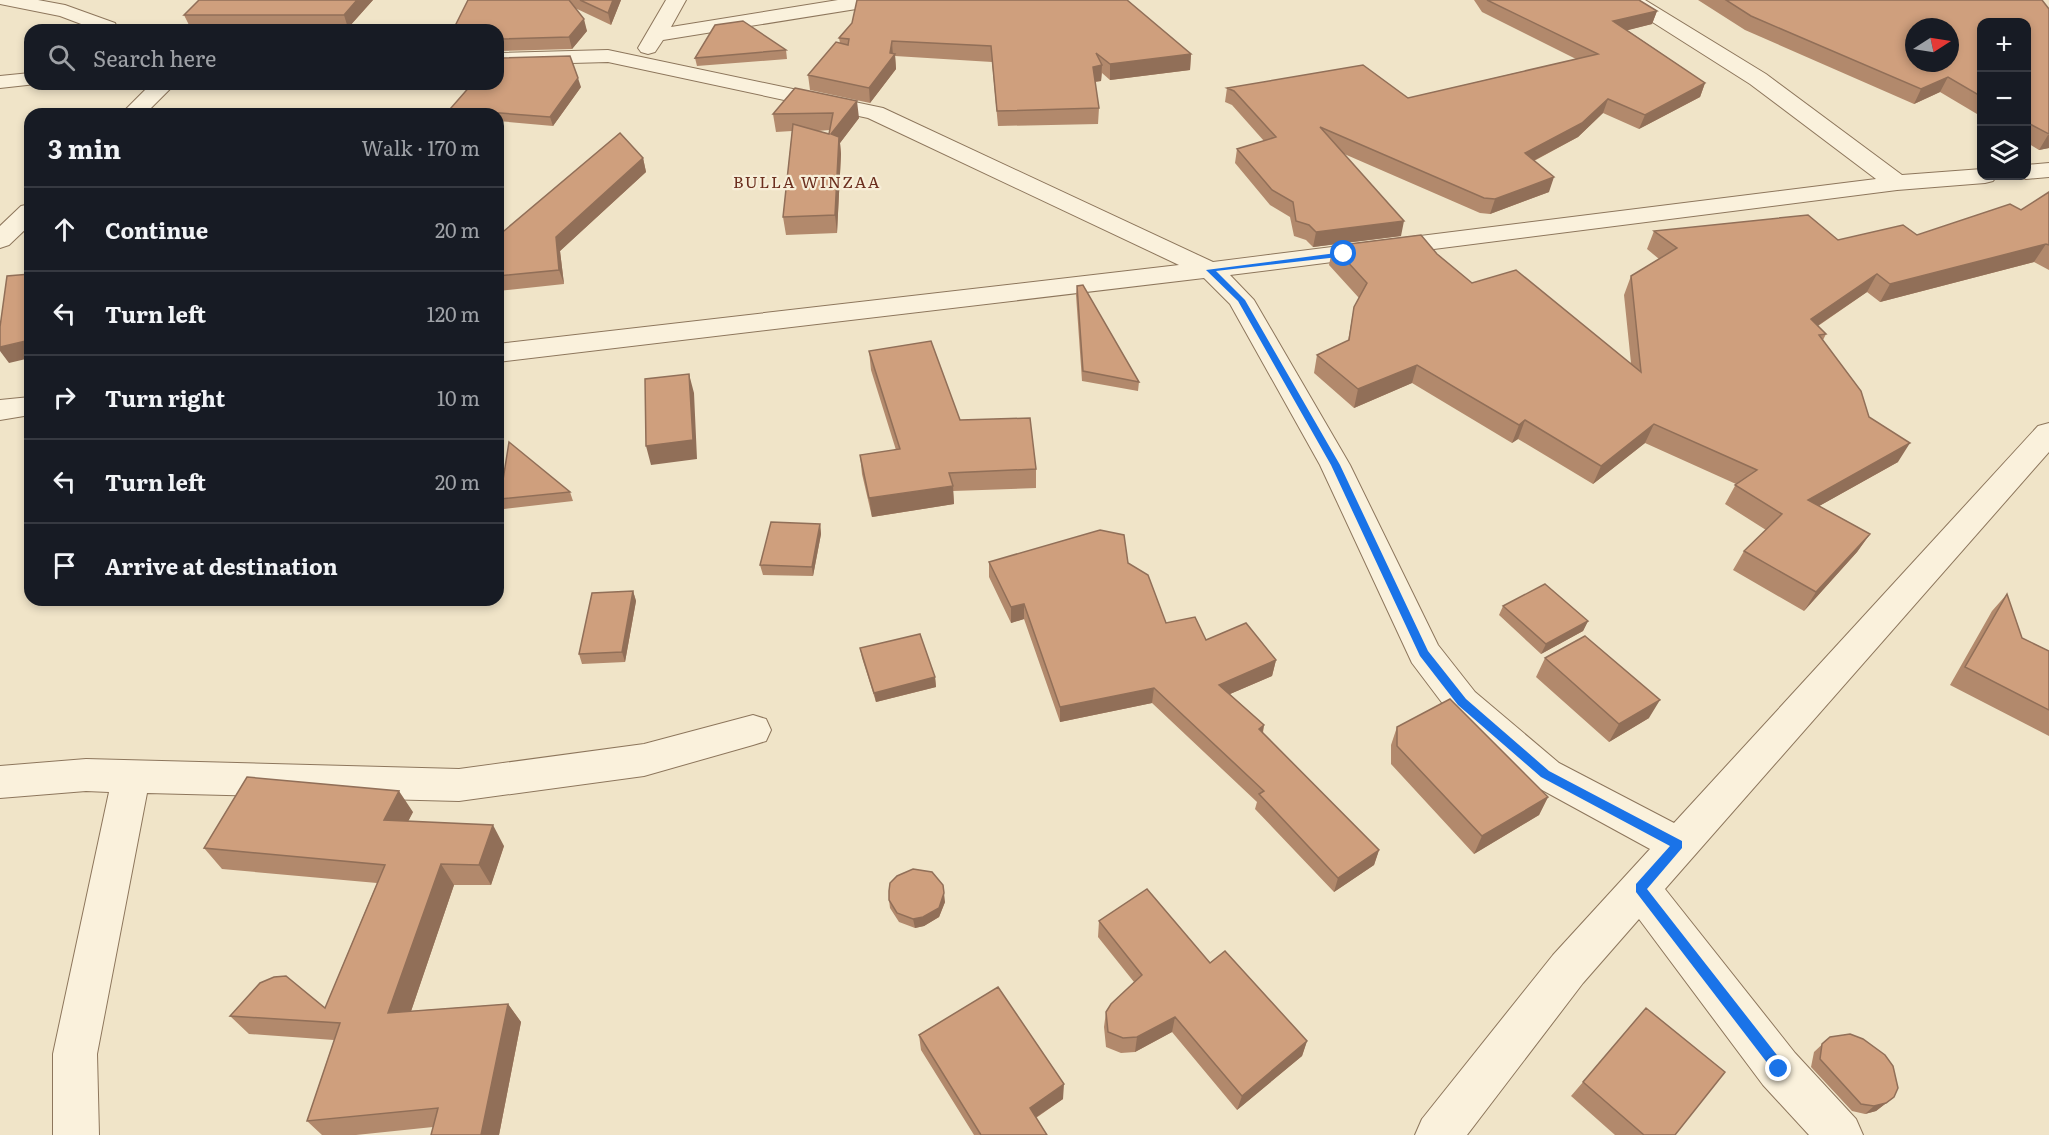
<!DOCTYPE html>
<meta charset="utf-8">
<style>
:root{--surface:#171b24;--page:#20242c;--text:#f1f3f6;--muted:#9ea1a6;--line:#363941}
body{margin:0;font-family:Literata,serif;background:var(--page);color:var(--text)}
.controls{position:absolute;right:18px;top:18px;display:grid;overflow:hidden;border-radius:12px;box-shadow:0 3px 9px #0003}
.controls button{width:54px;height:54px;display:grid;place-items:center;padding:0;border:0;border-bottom:2px solid var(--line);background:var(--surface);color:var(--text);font:30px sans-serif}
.compass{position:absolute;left:1905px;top:18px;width:54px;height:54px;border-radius:50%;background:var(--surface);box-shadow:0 3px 9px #0003;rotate:78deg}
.stop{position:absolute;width:18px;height:18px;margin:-14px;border:4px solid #1a73e8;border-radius:50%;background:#fff}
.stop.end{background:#1a73e8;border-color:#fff;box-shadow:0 2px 6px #0008}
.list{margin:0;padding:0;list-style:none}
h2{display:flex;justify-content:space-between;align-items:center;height:78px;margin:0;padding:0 24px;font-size:26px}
h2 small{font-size:20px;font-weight:400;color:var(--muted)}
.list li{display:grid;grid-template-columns:39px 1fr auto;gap:18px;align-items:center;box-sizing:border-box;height:84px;padding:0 24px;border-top:2px solid var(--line)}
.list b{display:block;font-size:22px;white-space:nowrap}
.list em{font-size:20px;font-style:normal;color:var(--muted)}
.icon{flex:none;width:33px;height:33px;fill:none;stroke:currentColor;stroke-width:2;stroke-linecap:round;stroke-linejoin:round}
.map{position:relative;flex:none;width:2049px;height:1135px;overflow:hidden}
.search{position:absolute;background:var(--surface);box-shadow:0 3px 9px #0003;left:24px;top:24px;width:480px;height:66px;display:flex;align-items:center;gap:15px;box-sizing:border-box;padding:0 21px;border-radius:18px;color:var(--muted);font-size:22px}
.panel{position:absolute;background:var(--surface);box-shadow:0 3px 9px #0003;left:24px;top:108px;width:480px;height:498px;border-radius:18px}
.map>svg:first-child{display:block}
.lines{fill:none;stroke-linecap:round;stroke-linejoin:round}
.minor-casing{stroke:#8d765c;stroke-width:2}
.minor{fill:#faf1dc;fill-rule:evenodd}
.wall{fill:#b2896c;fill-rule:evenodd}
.shaded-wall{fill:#916f58}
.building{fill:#cf9f7d;stroke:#916f58;stroke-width:1.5;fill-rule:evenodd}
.route{fill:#1a73e8}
.labels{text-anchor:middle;stroke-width:4.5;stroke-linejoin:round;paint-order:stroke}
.far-quarter-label{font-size:16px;letter-spacing:1.5px;fill:#6b2e1e;stroke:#f7eed8}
</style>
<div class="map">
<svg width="2049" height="1135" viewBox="0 0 2049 1135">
<rect width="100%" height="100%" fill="#f0e4c8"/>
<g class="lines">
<g class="minor-casing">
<path id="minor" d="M0 0H38L65 5 115 23 118 30H97L60 16 0 4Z
M666 0H686L671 27 838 0H885L882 4 875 6 663 40 655 52 648 54 641 52 638 48Z
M1621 0H1645L1766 74 1902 175 1982 169V176H1997L1993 181 1985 183 1897 190 1230 275 1254 300 1350 465 1438 645 1475 692 1559 763 1674 823 2038 426 2049 423V452L1665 889 1795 1053 1856 1119 1863 1135H1809L1763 1085 1639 919 1583 983 1467 1135H1415L1422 1119 1553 955 1650 849 1533 785 1449 712 1412 663 1320 465 1230 304 1204 278 498 362V344L1179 265 868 118 608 62 498 65V53L608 50 883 108 1213 262 1876 179 1750 84 1624 4Z
M30 73V84H36L0 88V76Z
M151 84H175L145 114H121Z
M2049 163V177L2026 179 2017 176H2026V165Z
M30 204V225L9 245 0 248V226L21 206Z
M30 397V415L0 420V400Z
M753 715 766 719 771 730 766 741 753 745 644 776 459 801 147 793 97 1054 99 1135H53V1054L109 792 86 791 0 798V766L86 759 459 769 644 744Z"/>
</g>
<use href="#minor" class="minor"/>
</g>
<path class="wall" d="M199 0H373L348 28 190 27 184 15Z
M468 0H621L611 25 575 8 587 31 572 49 498 51V30Z
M1474 0H1639L1657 11 1652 24 1627 30 1705 83 1700 97 1639 129 1603 113 1578 137 1534 161 1549 192 1490 214 1480 213 1342 153 1401 236 1313 247 1306 240 1294 236 1290 217 1270 205 1235 163 1237 149 1264 141 1232 105 1225 102 1227 88 1408 98 1576 59 1482 12Z
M1698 0H2042L2049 148 2039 150 2026 142V22H1982V121L1977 114 1940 92 1914 104 1745 30Z
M852 23 1191 54 1190 70 1110 80 1102 73 1101 81 1095 82 1099 108 1098 124 998 126 992 62 895 56 896 69 870 103 810 90 808 75 840 43 839 38Z
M786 50 787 59 697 66 695 58Z
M581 87 553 126 498 121V114H452L450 109Z
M795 88 859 118 840 143 841 154 837 233 786 235 783 217 792 131 776 132 773 114ZM830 130 829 134 817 131Z
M643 158 646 172 560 251 564 284 498 291V236Z
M2049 192V270L2034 262 1880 302 1867 292 1818 326 1826 334 1823 340 1869 417 1898 462 1819 506 1870 534 1857 552 1804 611 1733 570 1744 551 1766 530 1725 504 1736 484 1645 443 1593 484 1518 439 1512 443 1412 383 1354 408 1314 373 1317 355 1348 341 1354 307 1359 298 1329 265 1333 246 1437 254 1472 283 1631 363 1624 295 1631 276 1659 259 1647 249 1654 231 1838 240 1917 235 2021 210Z
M1077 286 1139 382 1138 391 1082 381 1076 295Z
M869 351 960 420 1036 469V488L953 491 954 504 872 517 862 474 860 455 896 450 871 370Z
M570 492 573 501 504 509 500 499Z
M820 524 821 534 813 576 763 575 760 565Z
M989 562 1128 563 1166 623 1206 640 1276 660 1272 676 1230 694 1264 725 1263 733 1379 850 1374 865 1334 892 1255 809 1257 802 1152 703 1060 722 1024 619 1011 623 989 577Z
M633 591 636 601 625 662 582 664 579 654Z
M2007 594 2022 638 2049 651V736L1950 685 1992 611Z
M1503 606 1588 621 1583 631 1541 654 1499 615Z
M860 648 935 677 936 687 876 702 862 658Z
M1545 658 1649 718 1609 742 1536 677Z
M1397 727 1548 797 1539 815 1474 854 1391 764V745Z
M413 812 408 821 504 846 491 885H454L411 1011 508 1004 521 1022 499 1135H431L433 1127 356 1135H322L307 1121 334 1040 249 1034 230 1016 325 1008 377 883 222 869 204 848Z
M889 900 945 902 939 917 924 926 915 928 899 922 890 908Z
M1099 921 1210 963 1307 1041 1302 1056 1237 1110 1172 1032 1135 1052 1121 1053 1106 1047 1104 1027 1106 1012 1134 982 1098 937Z
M919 1035 1063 1099 1036 1118 1047 1135H974L921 1050Z
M1830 1037 1894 1097 1876 1111 1865 1114 1852 1111 1811 1067 1814 1052Z
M1583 1082 1675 1135H1615L1571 1096Z"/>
<path class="shaded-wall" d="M357 0H373L348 28 344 15Z
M613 0H621L611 25 608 13Z
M1657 11 1652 24 1609 35 1613 21Z
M584 19 587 31 572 49 569 37Z
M892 41 893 56 895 54 896 69 870 103 869 88 890 53Z
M1191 54 1190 70 1110 80V64Z
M1102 65 1101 81 1092 82 1093 67Z
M1948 77 1940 92 1914 104 1921 89Z
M578 78 581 87 553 126 550 117Z
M1705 83 1700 97 1639 129 1645 115Z
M1608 99 1603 113 1578 137 1520 168 1525 153Z
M857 101 859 118 840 143 841 154 837 233 835 215 831 134Z
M2049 134V148L2039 150 2048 135Z
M643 158 646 172 560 251 564 284 559 270 556 237Z
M1554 177 1549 192 1490 214 1495 199Z
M1404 221 1401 236 1313 247 1316 232Z
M2046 244 2034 262 1880 302 1890 284Z
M1877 274 1867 292 1801 337 1811 319Z
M30 340V358L9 363 0 351V347Z
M1417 365 1412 383 1354 408 1358 389Z
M689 374 694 393 697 459 651 465 646 446Z
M1525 420 1518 439 1512 443 1519 425Z
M1654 424 1645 443 1593 484 1601 466Z
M1910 443 1898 462 1796 519 1808 500Z
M953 486 954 504 872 517 869 498Z
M820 524 821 534 813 576 812 567Z
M1870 534 1857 552 1804 611 1816 592Z
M633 591 636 601 625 662 622 652Z
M1024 604V619L1011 623V607Z
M1588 621 1583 631 1541 654 1546 644Z
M1276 660 1272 676 1216 700 1219 685Z
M935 677 936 687 876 702 874 693Z
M1154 688 1152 703 1060 722V707Z
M1660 700 1649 718 1609 742 1619 724Z
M1264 725 1261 740 1259 729Z
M399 791 413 812 398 841 384 820Z
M1548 797 1539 815 1474 854 1482 836Z
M493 825 504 846 491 885 479 865Z
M1379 850 1374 865 1334 892 1338 878Z
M441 864 454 885 404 1032 388 1013Z
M944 893 945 902 939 917 924 926 915 928 913 919Z
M508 1004 521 1022 499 1135H481Z
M1175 1017 1172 1032 1135 1052 1137 1037Z
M1307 1041 1302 1056 1237 1110 1242 1096Z
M1064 1084 1063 1099 1029 1122 1030 1108Z
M1894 1097 1876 1111 1865 1114 1874 1106Z"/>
<path class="building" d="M199 0H357L344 15H184Z
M468 0H569L584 19 569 37 498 39V30H453Z
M580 0H613L608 13Z
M857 0H1127L1191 54 1110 64 1096 53 1102 65 1093 67 1099 108 997 111 991 46 892 41 890 53 895 54 869 88 808 75 836 42 848 45 849 39 839 38 852 23Z
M1487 0H1639L1657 11 1613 21 1705 83 1645 115 1608 99 1582 123 1525 153 1554 177 1495 199 1484 198 1320 127 1404 221 1316 232 1309 225 1296 221 1293 202 1272 190 1237 149 1276 137 1234 91 1227 88 1363 65 1408 98 1598 54Z
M1726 0H2042L2049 9V134L2026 122V22H1982V97L1948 77 1921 89 1751 16ZM1914 27H1950V63H1914Z
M743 21 786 50 695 58 715 25Z
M570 56 578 78 550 117 450 109 472 84H498V58Z
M795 88 857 101 831 134 839 137 835 215 783 217 793 124 829 134 833 113 773 114Z
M620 133 643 158 556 237 559 270 498 276V236Z
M2049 192V245L2046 244 1890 284 1877 274 1811 319 1826 334 1819 335 1861 391 1869 417 1910 443 1808 500 1870 534 1816 592 1744 551 1782 514 1735 485 1757 470 1654 424 1601 466 1525 420 1519 425 1417 365 1358 389 1317 355 1349 340 1354 307 1367 283 1333 246 1421 235 1437 254 1472 283 1516 270 1641 372 1631 276 1677 248 1654 231 1808 215 1838 240 1903 225 1917 235 2010 204 2021 210Z
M30 274V340L0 347V327L7 276Z
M1083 285 1139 382 1083 371 1077 286Z
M931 341 960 420 1030 418 1036 469 949 473 953 486 869 498 860 455 900 449 869 351Z
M689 374 693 440 646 446 645 379Z
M509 442 570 492 500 499Z
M771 522 820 524 812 567 760 565Z
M1100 530 1124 535 1128 563 1148 575 1166 623 1195 617 1206 640 1246 623 1276 660 1219 685 1264 725 1259 729 1379 850 1338 878 1259 794 1264 791 1154 688 1060 707 1024 604 1011 607 989 562Z
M1545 584 1588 621 1546 644 1503 606Z
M633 591 622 652 579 654 592 593Z
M2007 594 2022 638 2049 651V710L1965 667Z
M920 634 935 677 874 693 860 648Z
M1585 636 1660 700 1619 724 1545 658Z
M1450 699 1548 797 1482 836 1397 746V727Z
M247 777 399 791 384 820 493 825 479 865 441 864 388 1013 508 1004 481 1135H431L438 1108 307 1121 340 1023 230 1016 260 983 274 977 286 976 325 1008 385 865 204 848Z
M913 869 932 872 943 885 944 893 939 908 923 917 913 919 897 913 889 900V891L890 883 897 876Z
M1147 889 1210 963 1225 951 1307 1041 1242 1096 1175 1017 1137 1037 1123 1038 1108 1032 1106 1012 1111 1004 1142 975 1099 921Z
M998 987 1064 1084 1030 1108 1047 1135H981L919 1035Z
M1646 1008 1725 1072 1675 1135H1644L1583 1082Z
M1850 1034 1863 1039 1885 1055 1893 1066 1898 1088 1894 1097 1886 1103 1874 1106 1861 1104 1820 1059 1822 1044 1830 1037Z"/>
<path class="route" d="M1344 252 1348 254 1347 256 1216 271 1245 300 1340 465 1428 651 1466 699 1549 771 1682 841V848L1647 889 1784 1064 1786 1069 1784 1073 1779 1075 1775 1073 1636 892V884L1670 846 1541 777 1458 705 1420 656 1331 465 1238 301 1206 270Z"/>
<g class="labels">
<g class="far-quarter-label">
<text x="807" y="188">BULLA WINZAA</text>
</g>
</g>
</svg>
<div class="controls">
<button>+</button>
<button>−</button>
<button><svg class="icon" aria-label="layers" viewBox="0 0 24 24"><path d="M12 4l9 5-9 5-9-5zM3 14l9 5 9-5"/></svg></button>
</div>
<svg class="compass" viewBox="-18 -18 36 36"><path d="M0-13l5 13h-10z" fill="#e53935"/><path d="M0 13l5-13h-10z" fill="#9ea1a6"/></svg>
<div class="stop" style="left:1344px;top:254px"></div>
<div class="stop end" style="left:1779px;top:1069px"></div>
<div class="search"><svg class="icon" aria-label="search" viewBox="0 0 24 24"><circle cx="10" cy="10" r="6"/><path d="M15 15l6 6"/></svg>Search here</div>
<section class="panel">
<h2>3 min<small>Walk · 170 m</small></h2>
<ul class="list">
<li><svg class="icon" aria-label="ahead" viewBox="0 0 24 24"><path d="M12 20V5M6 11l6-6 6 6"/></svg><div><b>Continue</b></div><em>20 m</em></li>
<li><svg class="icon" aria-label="left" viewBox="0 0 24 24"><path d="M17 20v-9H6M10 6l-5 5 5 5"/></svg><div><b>Turn left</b></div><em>120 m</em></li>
<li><svg class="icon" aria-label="right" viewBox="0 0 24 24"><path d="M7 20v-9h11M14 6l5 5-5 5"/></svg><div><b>Turn right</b></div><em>10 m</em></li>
<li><svg class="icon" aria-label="left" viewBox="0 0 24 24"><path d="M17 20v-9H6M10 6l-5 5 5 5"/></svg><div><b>Turn left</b></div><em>20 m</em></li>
<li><svg class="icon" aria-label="arrive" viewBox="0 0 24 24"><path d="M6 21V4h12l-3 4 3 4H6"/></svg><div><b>Arrive at destination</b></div></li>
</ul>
</section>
</div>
